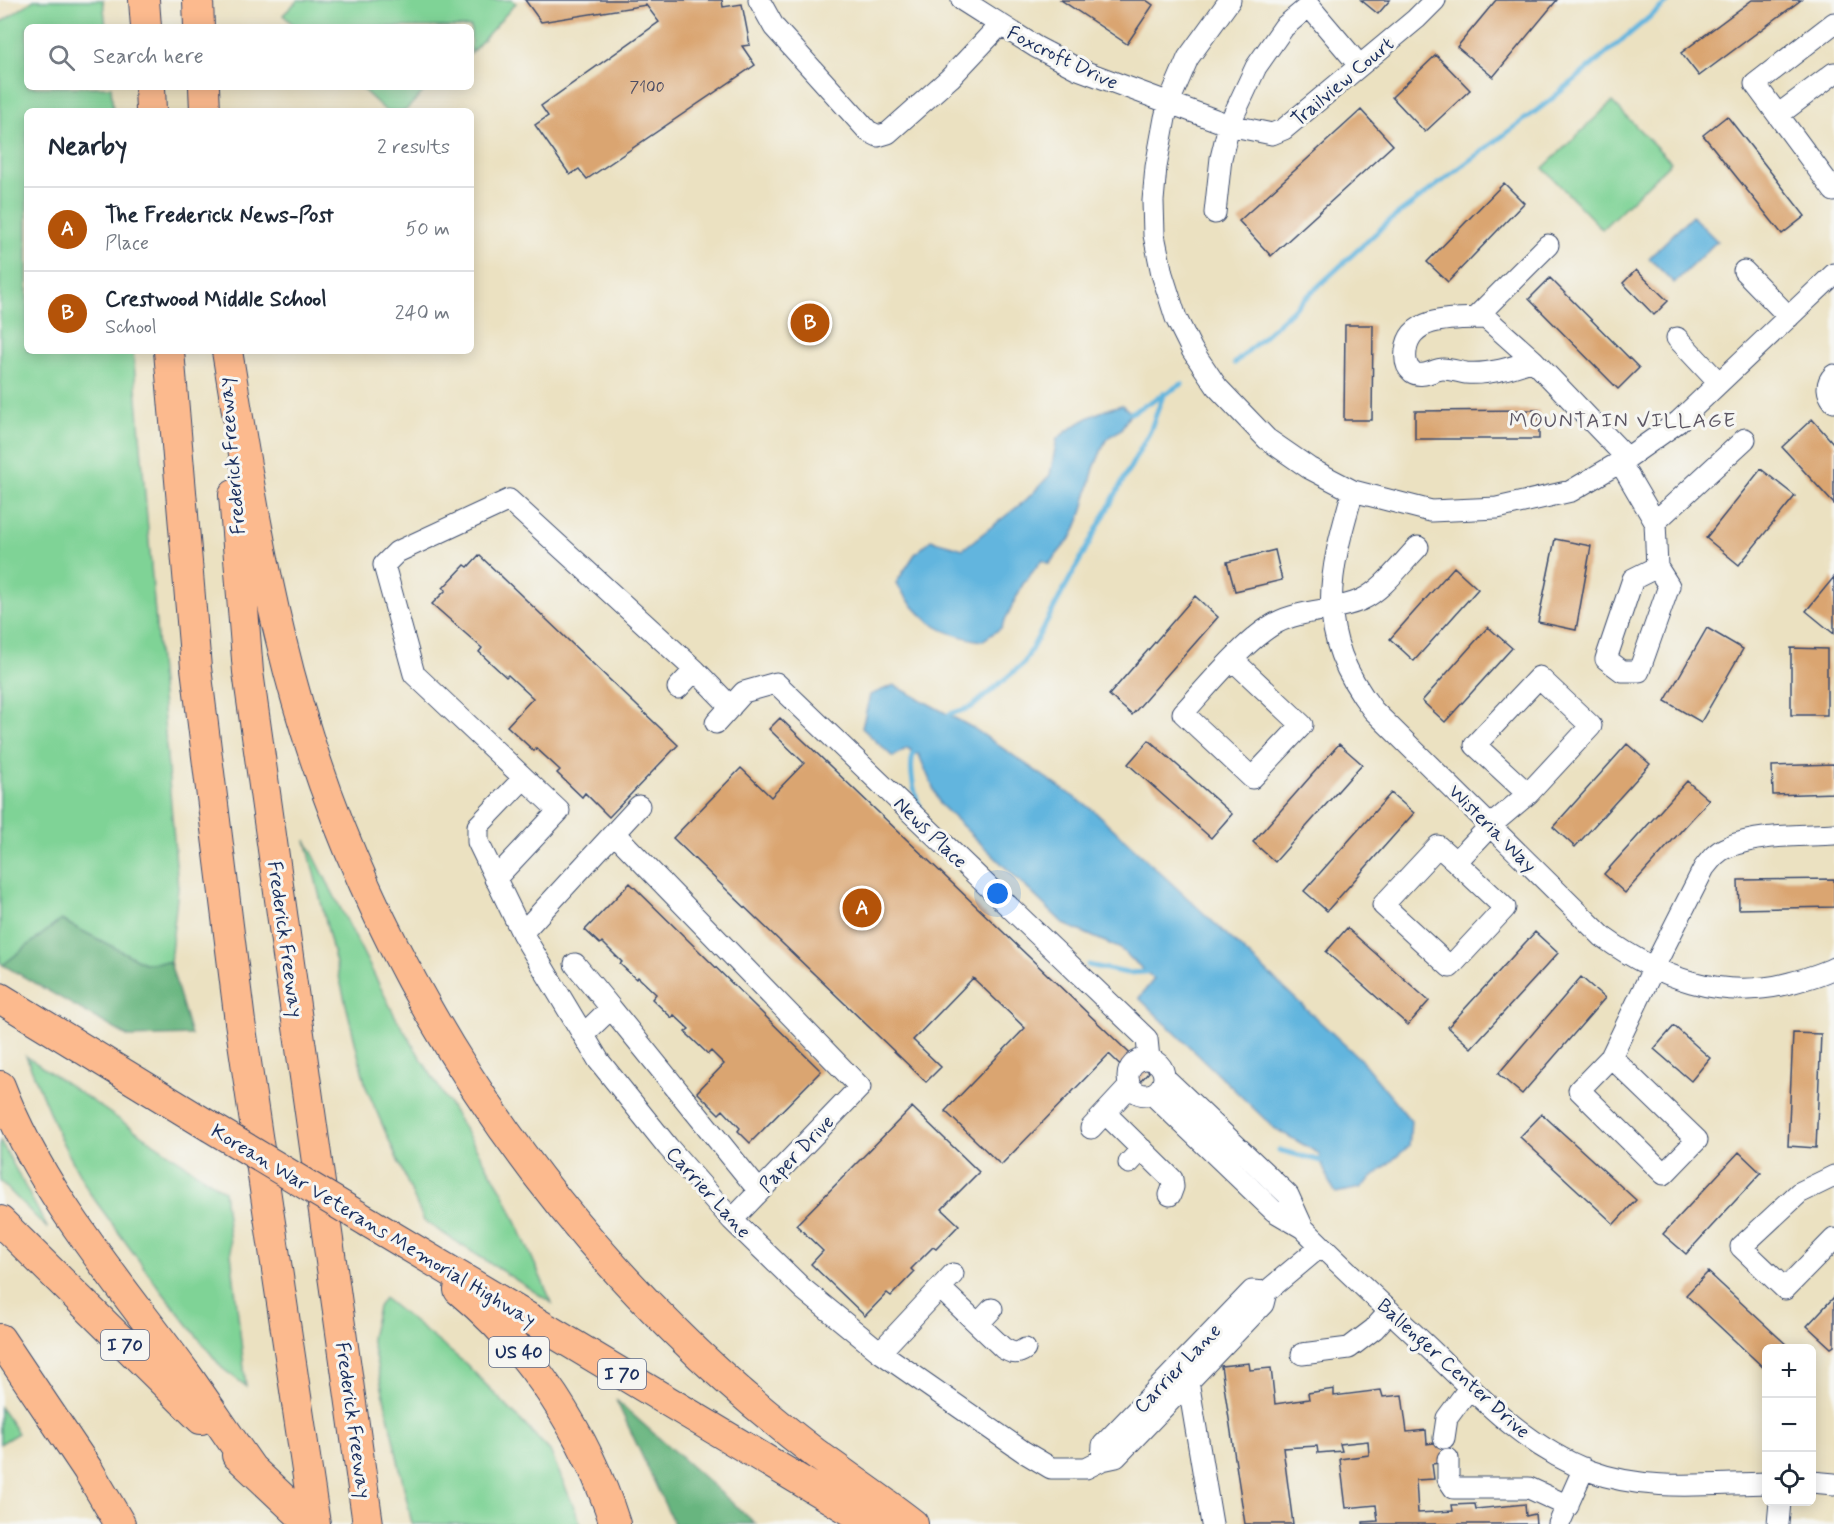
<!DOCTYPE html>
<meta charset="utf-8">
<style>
:root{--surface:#fff;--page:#f6f6f7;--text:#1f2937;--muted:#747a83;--line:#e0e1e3;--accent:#b45309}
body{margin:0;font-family:Mynerve,sans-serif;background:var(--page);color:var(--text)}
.controls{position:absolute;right:18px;bottom:18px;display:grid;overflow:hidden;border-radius:9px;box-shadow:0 3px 15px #0003}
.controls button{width:54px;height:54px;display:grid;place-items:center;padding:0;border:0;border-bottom:2px solid var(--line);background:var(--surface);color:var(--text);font:30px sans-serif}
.you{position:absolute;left:998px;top:894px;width:21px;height:21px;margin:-15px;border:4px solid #fff;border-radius:50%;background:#1a73e8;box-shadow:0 0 0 9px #1a73e833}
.badge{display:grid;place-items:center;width:39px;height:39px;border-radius:50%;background:var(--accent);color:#fff;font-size:20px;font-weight:700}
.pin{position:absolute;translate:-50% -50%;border:3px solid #fff;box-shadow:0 2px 6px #0006}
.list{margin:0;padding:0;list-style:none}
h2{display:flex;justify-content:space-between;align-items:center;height:78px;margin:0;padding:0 24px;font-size:26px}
h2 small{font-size:20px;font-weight:400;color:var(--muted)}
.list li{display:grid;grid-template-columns:39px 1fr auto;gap:18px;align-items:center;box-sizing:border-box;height:84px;padding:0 24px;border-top:2px solid var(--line)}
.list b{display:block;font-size:22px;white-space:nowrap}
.list p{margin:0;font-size:20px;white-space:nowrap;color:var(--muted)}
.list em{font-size:20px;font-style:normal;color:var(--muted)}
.icon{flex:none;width:33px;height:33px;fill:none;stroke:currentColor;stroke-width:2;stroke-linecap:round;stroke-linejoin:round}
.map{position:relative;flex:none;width:1834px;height:1524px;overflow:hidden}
.search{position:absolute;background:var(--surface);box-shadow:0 3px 15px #0003;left:24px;top:24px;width:450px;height:66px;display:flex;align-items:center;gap:15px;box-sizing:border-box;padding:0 21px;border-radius:9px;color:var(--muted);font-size:22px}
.panel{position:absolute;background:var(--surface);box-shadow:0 3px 15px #0003;left:24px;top:108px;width:450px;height:246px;border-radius:9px}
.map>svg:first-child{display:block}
.green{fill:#7fd396;stroke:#4d817a;stroke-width:1.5}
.forest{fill:#67b57f;stroke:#41726e;stroke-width:1.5}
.water{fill:#62b5de;stroke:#3e729e;stroke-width:1.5}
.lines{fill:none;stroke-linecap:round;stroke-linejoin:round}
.stream{stroke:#62b5de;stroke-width:5}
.building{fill:#daa571}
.minor-casing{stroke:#3a4a6d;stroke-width:23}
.highway-casing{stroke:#3a4a6d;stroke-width:32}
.minor{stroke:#fff;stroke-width:21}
.highway{stroke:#fcba8e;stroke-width:30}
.highway-bridge-casing{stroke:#3a4a6d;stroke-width:32;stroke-linecap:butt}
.highway-bridge{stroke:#fcba8e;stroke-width:30}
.labels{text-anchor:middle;stroke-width:6;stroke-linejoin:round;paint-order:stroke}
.number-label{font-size:16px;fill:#4b4c63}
.shield{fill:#f6f6f2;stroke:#5d6b8a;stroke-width:1.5}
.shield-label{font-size:18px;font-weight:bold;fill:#1b2f5e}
.street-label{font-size:20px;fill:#1b2f5e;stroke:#f6f6f2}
.neighbourhood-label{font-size:21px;letter-spacing:1.5px;fill:#5e5865;stroke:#f6f6f2}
</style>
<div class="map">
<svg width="1834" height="1524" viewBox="0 0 1834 1524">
<rect width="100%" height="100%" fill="#f6f6f2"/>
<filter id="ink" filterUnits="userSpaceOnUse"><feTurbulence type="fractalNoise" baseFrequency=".0167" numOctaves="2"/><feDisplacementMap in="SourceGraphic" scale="12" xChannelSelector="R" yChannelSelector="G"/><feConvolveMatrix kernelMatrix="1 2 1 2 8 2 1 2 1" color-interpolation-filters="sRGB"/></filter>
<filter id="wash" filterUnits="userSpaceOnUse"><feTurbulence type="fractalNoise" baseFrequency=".008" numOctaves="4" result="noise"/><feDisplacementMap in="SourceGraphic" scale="24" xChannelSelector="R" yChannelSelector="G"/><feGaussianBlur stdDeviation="1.35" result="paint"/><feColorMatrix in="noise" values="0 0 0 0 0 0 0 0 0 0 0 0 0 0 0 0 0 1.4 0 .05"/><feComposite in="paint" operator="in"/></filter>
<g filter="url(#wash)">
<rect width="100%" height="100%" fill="#ebe1c1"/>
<path class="green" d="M34 0H103L106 27H27V87H111L113 111H27V351H133L178 888 170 962 144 963 61 920 3 965 0 962V23Z
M298 0H512L516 3 471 53V27H296L283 15Z
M360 87H428L405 111H386Z
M1612 102 1671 162 1602 229 1543 168Z
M306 840 395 1016 503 1192 552 1303 424 1221 366 1087Z
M26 1056 224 1191 246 1386 222 1368 159 1288 89 1192 60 1138Z
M0 1140 48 1229 0 1181Z
M384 1298 466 1364 550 1451 581 1524H412L371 1338 378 1307Z
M0 1407 18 1433 0 1444Z"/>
<path class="forest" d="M61 920 144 963 170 962 191 1035 129 1037 3 965Z
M616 1400 756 1524H674Z"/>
<path class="water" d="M1692 216 1717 241 1674 283 1649 258Z
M1122 405 1131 413 1121 429 1106 440 1094 468 1082 513 1073 535 1049 564 1042 560 1023 584 1001 628 982 641C938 634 920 620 896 583L915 554 931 540 963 549 1026 500 1050 475 1057 439C1076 423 1097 411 1122 405Z
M894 685 973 728 1093 810 1361 1060 1411 1121 1409 1146 1360 1188 1336 1193 1329 1182 1318 1153 1274 1128 1139 998 1154 979 1119 948 1064 924 940 804 919 755 907 748 893 757 862 728 870 695Z"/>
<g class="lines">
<path class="stream" d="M1235 363 1389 221 1548 102 1670 0
M1131 413 1182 384
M946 717 950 714 972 707 1024 663 1150 431 1164 393
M917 748C906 760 914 795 921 809
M1088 965 1127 973 1146 972
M1279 1150 1321 1161"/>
</g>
<g id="blocks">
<path class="building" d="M525 0H722L723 7 742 4 750 45 742 46 755 65 587 179 579 169 570 175 535 125 548 116 541 106 659 22 646 5 541 22Z
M1061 0H1146L1153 5 1127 44Z
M1361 0H1390L1378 14Z
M1496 0H1557L1493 77 1457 47Z
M1752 0H1801L1699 76 1681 53Z
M1436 55 1470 90 1425 132 1392 97Z
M1361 110 1393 145 1271 256 1239 221Z
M1727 116 1805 216 1782 234 1703 135Z
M1504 183 1524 203 1448 282 1427 262Z
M1636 270 1668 301 1654 315 1623 283Z
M1550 278 1639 368 1618 389 1529 299Z
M1345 325H1373L1372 420H1344Z
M1539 410V439H1415V411Z
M1812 419 1834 444V504L1782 447Z
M1761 469 1795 496 1739 565 1706 538Z
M1555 539 1591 546 1576 630 1538 622Z
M1275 550 1282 580 1235 591 1227 562Z
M479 555 678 745 609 817 585 793 582 797 557 773 560 770 536 748 534 751 507 726 533 698 508 675 506 677 479 652 482 648 432 604 446 590 443 588 465 565 468 567Z
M1454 567 1478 589 1414 661 1390 639Z
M1834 577V634L1806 611Z
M1195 596 1218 617 1132 715 1109 695Z
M1488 627 1512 648 1445 722 1422 701Z
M1707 628 1743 649 1701 722 1665 701Z
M1791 648 1827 649V715H1791Z
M780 718 1149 1072 1139 1083 1109 1054 1001 1165 945 1111 1025 1028 973 978 913 1040 941 1067 926 1082 673 838 741 768 771 797 804 763 769 729Z
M1149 740 1232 814 1211 838 1128 764Z
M1339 744 1362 764 1275 862 1253 842Z
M1627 744 1650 764 1575 847 1553 827Z
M1834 764V793L1773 795 1772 766Z
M1687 781 1709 800 1625 893 1604 874Z
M1391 793 1414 813 1327 911 1304 891Z
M1834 879V907L1739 909 1738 880Z
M630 883 821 1071 750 1143 738 1131 740 1128 723 1110 719 1114 697 1092 724 1064 711 1051 708 1054 685 1032 689 1029 674 1015 672 1018 652 999 656 994 638 977 636 979 620 964 622 962 602 942 600 944 585 930Z
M1347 928 1429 1001 1408 1025 1326 952Z
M1535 932 1558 953 1471 1048 1448 1027Z
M1581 977 1605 998 1522 1094 1498 1074Z
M1674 1026 1710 1058 1691 1081 1654 1049Z
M1793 1033 1821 1034 1816 1148 1788 1146Z
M912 1107 979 1172 942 1209 959 1225 936 1249 933 1247 911 1269 914 1272 891 1296 887 1293 865 1316 811 1264 823 1251 796 1225Z
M1542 1114 1636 1200 1614 1224 1520 1137Z
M1739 1152 1761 1173 1686 1254 1663 1234Z
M1708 1272 1789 1347 1787 1348H1766V1370L1686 1295Z
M1834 1297V1346L1831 1348 1807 1326Z
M1249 1363 1250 1370 1271 1368 1275 1404 1309 1399 1308 1393 1334 1389V1396L1381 1390 1383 1397 1402 1395 1407 1432 1426 1430 1427 1444 1443 1442 1445 1462 1432 1464 1434 1479 1416 1480 1418 1513 1453 1511 1452 1505 1475 1504 1476 1509 1525 1504 1526 1516 1535 1514 1536 1524H1363V1522L1378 1521 1376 1505 1346 1508 1340 1459 1369 1455 1368 1441 1340 1444 1342 1451 1318 1453 1317 1446 1283 1448 1293 1524H1245L1221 1366Z"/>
</g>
</g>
<g filter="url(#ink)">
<use href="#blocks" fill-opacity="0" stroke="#3a4a6d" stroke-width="1.5"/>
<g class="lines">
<g class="minor-casing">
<path id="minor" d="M759 0 774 27 868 131 878 136 888 133 950 78 1000 25
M962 0 1036 47 1078 69 1229 125 1272 134 1284 129 1416 19 1435 0
M1230 0 1188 58 1169 102 1165 118 1156 167 1153 201 1154 235 1162 274 1176 318 1192 350 1217 387 1267 439 1309 468 1353 491 1431 511 1497 508 1571 491 1627 458 1678 422 1834 274
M1834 23 1755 84 1834 191
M1778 115 1834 73
M1215 213 1221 158 1229 125 1256 67 1284 27 1309 6 1359 65
M1744 271 1789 317
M1475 318 1548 245
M1486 318 1533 360C1512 368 1489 375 1466 373 1459 372 1451 369 1443 369 1434 369 1422 379 1412 372 1406 367 1405 359 1406 351 1409 314 1460 319 1486 318Z
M1677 338 1719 383
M1533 360 1627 458
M1834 375C1825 384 1827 393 1834 402
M1620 462 1655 522 1657 567 1669 586 1639 671H1622L1606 659 1633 579 1657 567
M1353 491C1328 577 1314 633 1373 710L1603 937C1660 978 1720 1001 1790 983 1805 979 1820 975 1834 968
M1655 522 1745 439
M1233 660 1302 725 1252 778 1183 713C1207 687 1246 639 1276 623 1302 609 1334 612 1361 600 1383 590 1401 564 1418 547
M678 688 695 670
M716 723 744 692 776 683 1147 1039 1149 1059
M639 806 522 933 599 1061 668 1147 732 1220 803 1289 880 1352 1024 1452 1051 1468H1086L1102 1460 1116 1457 1263 1304 1266 1292 1321 1246
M614 833 860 1087 732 1220
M1456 862 1438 846 1383 905 1450 967 1505 908 1456 862 1490 826 1528 794 1475 745 1539 677 1591 726 1528 794
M495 879 559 811 414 674 384 565 397 552 509 500 695 670 731 707
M522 933 478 842V826L524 778
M575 964 611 1008
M583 1035 611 1008 759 1191
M1611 1057 1697 1140 1664 1174 1579 1090 1611 1057 1654 967 1704 868C1711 859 1717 851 1728 847 1758 834 1801 836 1834 834
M1128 1077a18 18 0 1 1 36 0a18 18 0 1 1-36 0Z
M1164 1077 1288 1195 1303 1228
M1152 1094 1274 1211 1303 1228C1344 1269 1386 1308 1428 1347 1477 1394 1525 1447 1590 1471 1646 1492 1708 1484 1766 1483
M1105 1113 1172 1179 1173 1187 1170 1195
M1091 1128 1130 1086
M1129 1163 1142 1149
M1834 1176 1799 1193 1741 1247 1785 1289 1834 1239
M940 1288 1003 1348C1011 1353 1017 1355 1025 1349
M978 1324 992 1309
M880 1352 953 1274
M1302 1354 1349 1348 1374 1329 1390 1311
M1181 1373 1188 1381 1212 1524
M1444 1438 1447 1418 1470 1387
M1448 1459V1479L1454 1488H1529L1568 1506
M1102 1460 1103 1445 1252 1291 1266 1292
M1812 1482 1834 1484
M1559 1524 1584 1468
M1778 1524 1780 1502"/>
</g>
<g class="highway-casing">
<path id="highway" d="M144 0 146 27
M198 0 199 27
M150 87 151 111
M204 87 205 111
M169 351 196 668 240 1022 315 1524
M227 351C243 446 257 542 280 636 342 899 484 1144 677 1333 720 1376 767 1416 815 1453 848 1477 881 1499 913 1524
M234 495 248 672 368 1524
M0 998 209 1126
M0 1086C41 1194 119 1282 186 1374 208 1405 229 1437 251 1468
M0 1221 201 1419
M370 1223 873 1524
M459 1290C531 1349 587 1436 615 1524
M0 1339 88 1470 120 1524
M237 1455 310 1524"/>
</g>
<use href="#minor" class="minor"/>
<use href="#highway" class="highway"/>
<g class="highway-bridge-casing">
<path id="highway-bridge" d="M209 1126 370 1223"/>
</g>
<use href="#highway-bridge" class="highway-bridge"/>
</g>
</g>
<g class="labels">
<g class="number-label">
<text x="647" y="92">7100</text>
</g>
<g class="shield">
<rect x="101" y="1330" width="48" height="30" rx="4.5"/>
<rect x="489" y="1337" width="60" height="30" rx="4.5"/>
<rect x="598" y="1359" width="48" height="30" rx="4.5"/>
</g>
<g class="shield-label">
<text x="125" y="1351">I 70</text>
<text x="519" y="1358">US 40</text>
<text x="622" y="1380">I 70</text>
</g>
<g class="street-label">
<text transform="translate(1063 57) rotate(26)" y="7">Foxcroft Drive</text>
<text transform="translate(1342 81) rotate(-40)" y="7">Trailview Court</text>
<text transform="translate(231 456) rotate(-95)" y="7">Frederick Freeway</text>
<text transform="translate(1493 828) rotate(45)" y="7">Wisteria Way</text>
<text transform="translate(931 832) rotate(44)" y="7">News Place</text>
<text transform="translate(286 939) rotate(82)" y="7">Frederick Freeway</text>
<text transform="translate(796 1153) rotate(-46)" y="7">Paper Drive</text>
<text transform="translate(709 1192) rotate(48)" y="7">Carrier Lane</text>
<text transform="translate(374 1225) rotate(31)" y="7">Korean War Veterans Memorial Highway</text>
<text transform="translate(1177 1368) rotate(-46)" y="7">Carrier Lane</text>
<text transform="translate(1454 1368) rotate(42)" y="7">Ballenger Center Drive</text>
<text transform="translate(354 1420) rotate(82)" y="7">Frederick Freeway</text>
</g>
<g class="neighbourhood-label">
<text x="1623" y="427">MOUNTAIN VILLAGE</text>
</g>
</g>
</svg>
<div class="controls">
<button>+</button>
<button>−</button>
<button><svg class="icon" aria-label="locate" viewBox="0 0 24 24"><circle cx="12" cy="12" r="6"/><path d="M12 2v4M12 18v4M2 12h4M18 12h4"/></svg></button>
</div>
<div class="you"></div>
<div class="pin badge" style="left:862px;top:908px">A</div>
<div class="pin badge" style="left:810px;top:323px">B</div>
<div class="search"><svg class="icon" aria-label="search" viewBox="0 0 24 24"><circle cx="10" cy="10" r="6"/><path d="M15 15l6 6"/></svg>Search here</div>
<section class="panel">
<h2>Nearby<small>2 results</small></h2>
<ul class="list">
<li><span class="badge">A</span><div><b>The Frederick News-Post</b><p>Place</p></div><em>50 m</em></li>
<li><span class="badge">B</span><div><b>Crestwood Middle School</b><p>School</p></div><em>240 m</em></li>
</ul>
</section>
</div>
